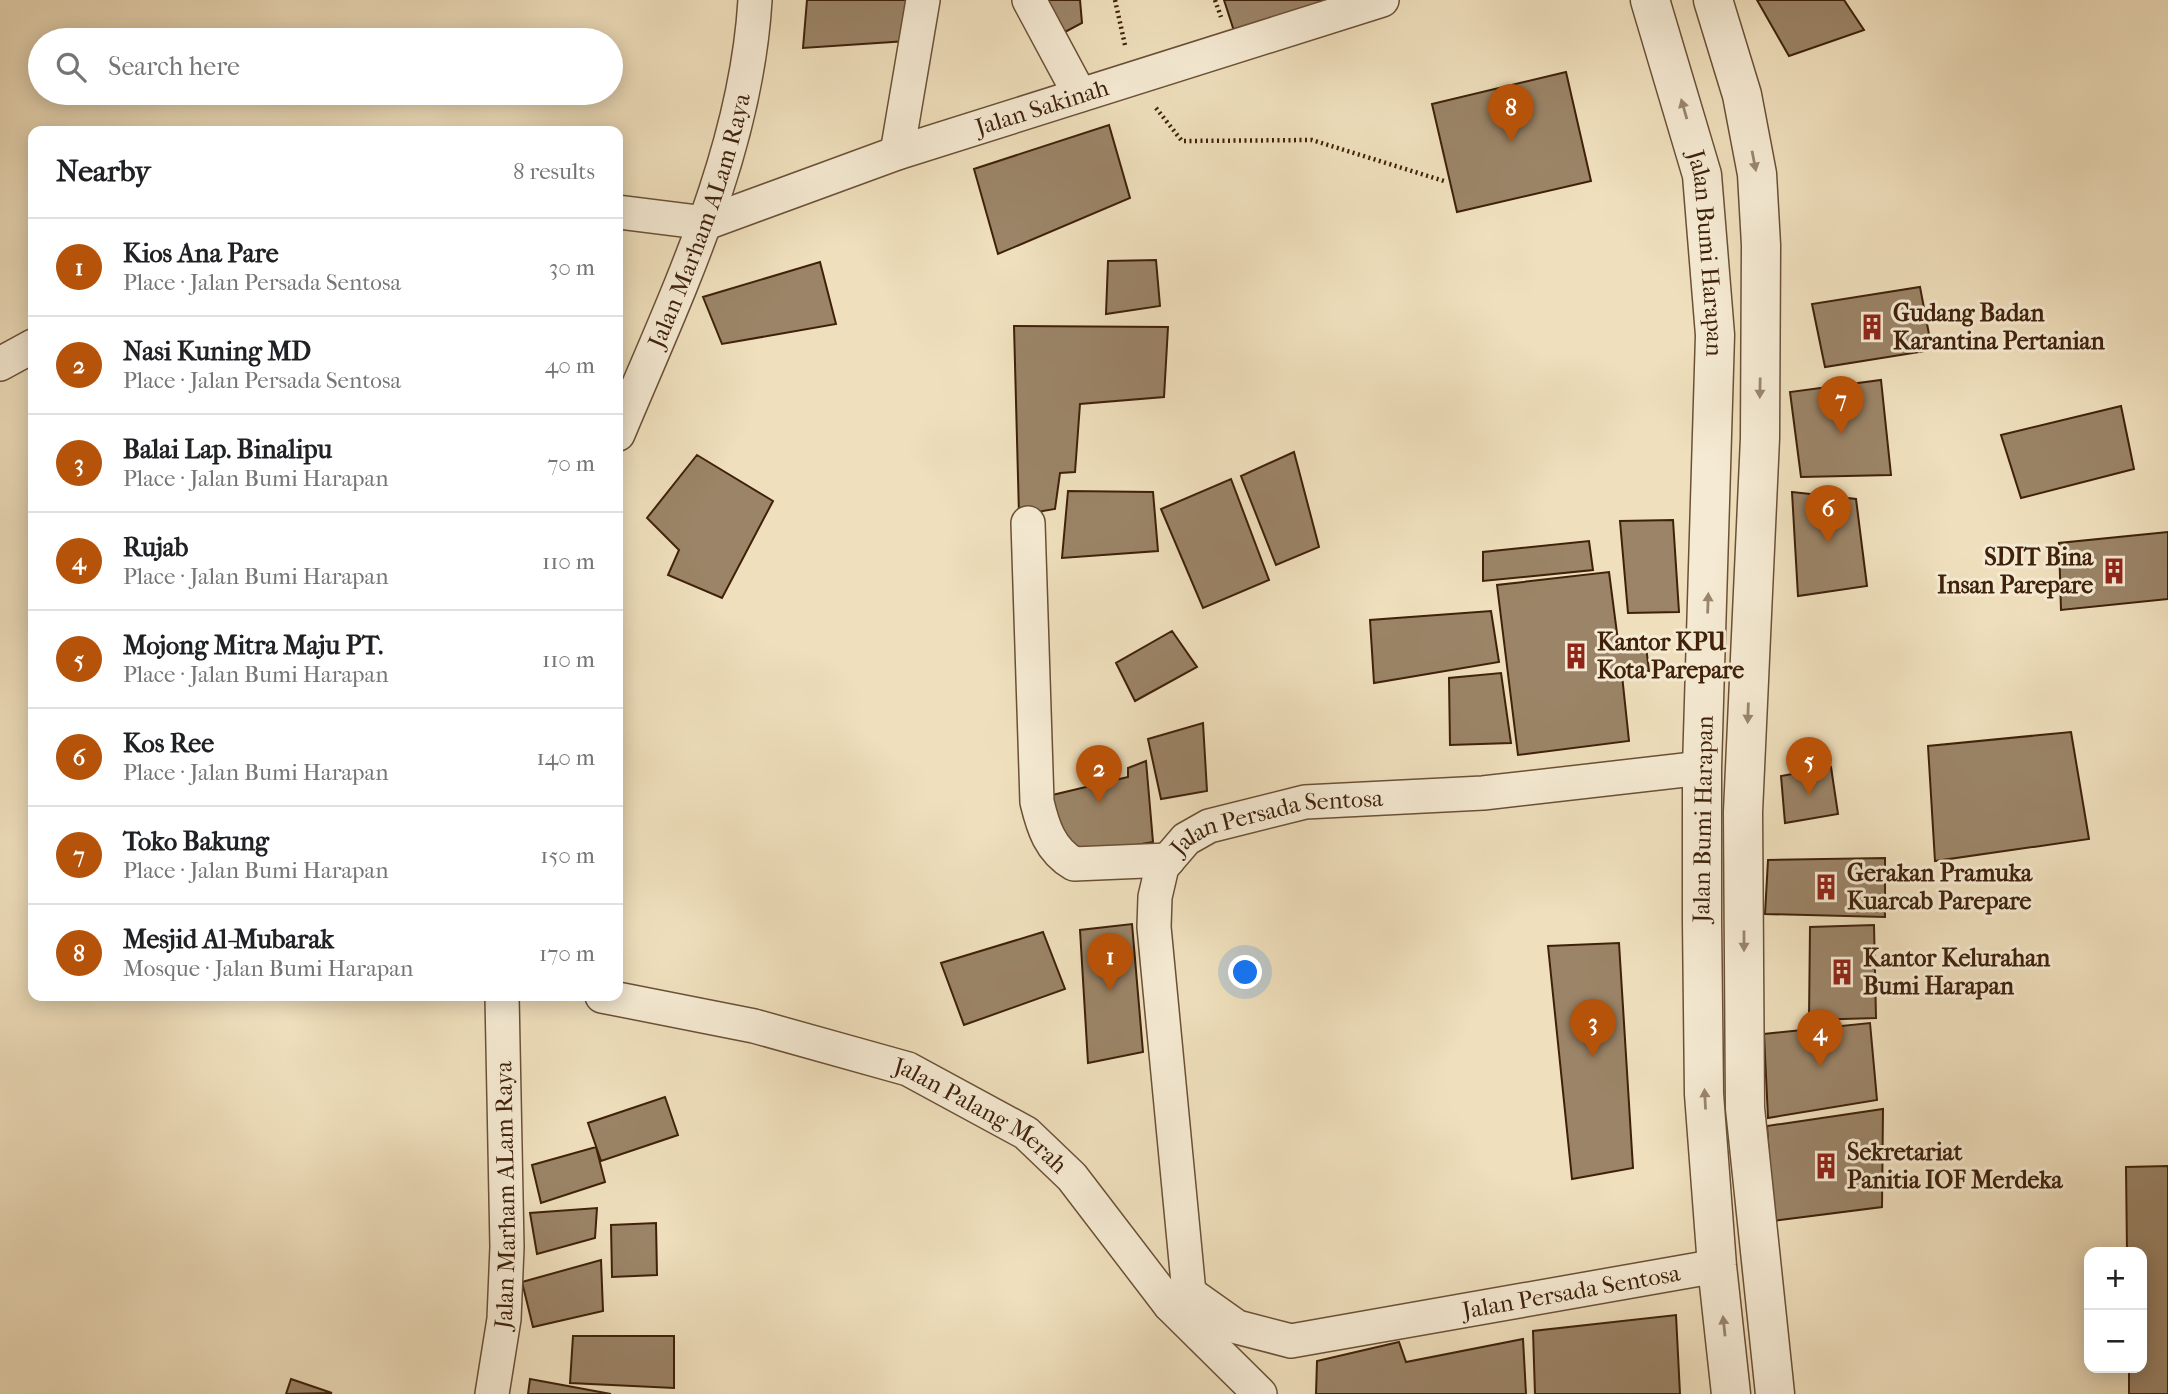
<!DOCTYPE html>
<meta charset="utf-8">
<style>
:root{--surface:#fff;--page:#f2f2f2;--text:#202124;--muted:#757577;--line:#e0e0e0;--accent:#b45309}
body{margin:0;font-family:"IM FELL French Canon",serif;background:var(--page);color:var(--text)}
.controls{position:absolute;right:21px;bottom:21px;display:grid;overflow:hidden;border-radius:14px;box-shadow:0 4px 18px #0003}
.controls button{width:63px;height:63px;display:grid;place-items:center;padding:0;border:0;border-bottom:2px solid var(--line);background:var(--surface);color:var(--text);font:35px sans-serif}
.you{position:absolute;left:1246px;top:973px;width:24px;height:24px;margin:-18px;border:5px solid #fff;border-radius:50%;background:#1a73e8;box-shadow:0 0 0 10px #1a73e833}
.badge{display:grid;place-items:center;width:46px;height:46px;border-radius:50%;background:var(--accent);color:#fff;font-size:23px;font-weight:700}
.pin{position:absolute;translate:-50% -58px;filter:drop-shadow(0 2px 4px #0008)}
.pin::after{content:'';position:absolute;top:37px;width:24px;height:21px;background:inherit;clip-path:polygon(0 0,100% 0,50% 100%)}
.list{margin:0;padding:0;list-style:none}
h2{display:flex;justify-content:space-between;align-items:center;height:91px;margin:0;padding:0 28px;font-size:30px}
h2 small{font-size:23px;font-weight:400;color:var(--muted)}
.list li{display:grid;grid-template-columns:46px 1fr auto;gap:21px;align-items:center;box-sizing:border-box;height:98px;padding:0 28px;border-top:2px solid var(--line)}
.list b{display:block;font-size:26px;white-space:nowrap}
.list p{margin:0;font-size:23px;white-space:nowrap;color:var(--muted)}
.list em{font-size:23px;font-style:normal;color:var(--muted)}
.icon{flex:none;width:38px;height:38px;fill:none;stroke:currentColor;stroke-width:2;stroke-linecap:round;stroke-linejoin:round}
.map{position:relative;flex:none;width:2168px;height:1394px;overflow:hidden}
.search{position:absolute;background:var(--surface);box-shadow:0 4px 18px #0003;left:28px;top:28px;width:595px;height:77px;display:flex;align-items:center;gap:18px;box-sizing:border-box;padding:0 24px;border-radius:38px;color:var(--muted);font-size:26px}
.panel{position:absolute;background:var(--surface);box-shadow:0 4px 18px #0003;left:28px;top:126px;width:595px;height:875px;border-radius:14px}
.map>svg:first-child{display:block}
.building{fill:#9b8467;stroke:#3f210a;stroke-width:2}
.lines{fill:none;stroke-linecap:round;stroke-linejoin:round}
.minor-casing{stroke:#6b5036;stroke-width:36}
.tertiary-casing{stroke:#6b5036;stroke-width:41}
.path{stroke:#3f210a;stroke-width:4.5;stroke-dasharray:2 3.5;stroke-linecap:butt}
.minor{stroke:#f5ead3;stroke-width:33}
.tertiary{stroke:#f5ead3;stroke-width:38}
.oneway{fill:#9a866e}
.labels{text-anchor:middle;stroke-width:6;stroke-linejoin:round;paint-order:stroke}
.street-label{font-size:24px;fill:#3f210a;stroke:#f5ead3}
.poi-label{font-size:24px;font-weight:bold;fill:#3f210a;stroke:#f5ead3;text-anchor:start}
</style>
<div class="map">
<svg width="2168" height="1394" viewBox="0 0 2168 1394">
<rect width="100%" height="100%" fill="#efdfbc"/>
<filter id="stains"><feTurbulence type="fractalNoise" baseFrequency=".00286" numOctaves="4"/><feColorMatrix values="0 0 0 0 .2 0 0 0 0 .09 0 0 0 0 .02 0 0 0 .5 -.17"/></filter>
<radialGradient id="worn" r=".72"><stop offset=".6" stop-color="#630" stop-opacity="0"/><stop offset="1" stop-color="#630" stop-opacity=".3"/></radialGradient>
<path class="building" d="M807 0H907V41L803 48Z
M1048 0H1080L1082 23 1063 33Z
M1224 0H1324L1325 1 1234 31Z
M1757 0H1844L1864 30 1789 56Z
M1566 72 1591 181 1457 212 1432 104Z
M1109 125 1130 198 998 254 974 169Z
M1156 260 1160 306 1106 314 1108 261Z
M820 262 836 324 722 344 703 297Z
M1920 287 1932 350 1825 367 1812 304Z
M1014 326 1168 327 1164 397 1080 404 1075 472 1060 473 1055 509 1019 515Z
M1881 380 1891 475 1801 477 1790 392Z
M2121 406 2134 469 2021 498 2001 435Z
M1294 452 1319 547 1276 565 1241 476Z
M697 455 773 501 722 598 668 575 679 550 647 518Z
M1231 479 1269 580 1203 608 1161 509Z
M1068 491 1153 492 1158 551 1062 558Z
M1792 492 1856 499 1867 586 1798 596Z
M1673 520 1679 612 1628 613 1620 521Z
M2168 532V599L2061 610 2059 543Z
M1589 541 1593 570 1483 581V552Z
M1609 572 1618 641 1645 638 1649 671 1622 675 1629 741 1518 755 1497 585Z
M1491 611 1499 662 1374 683 1370 620Z
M1172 631 1197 667 1135 701 1116 663Z
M1501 673 1511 743 1450 745 1449 678Z
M1203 723 1207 791 1161 799 1148 739Z
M2071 732 2089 839 1935 861 1928 746Z
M1146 761 1153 842 1073 856 1044 797 1128 777V768Z
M1831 767 1838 814 1785 823 1781 776Z
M1885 858V917L1765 914 1768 860Z
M1132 924 1143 1052 1088 1063 1080 930Z
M1874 925 1876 1018 1809 1020 1810 927Z
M1043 932 1065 989 964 1025 941 963Z
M1619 943 1633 1168 1572 1179 1548 946Z
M1870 1023 1877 1100 1768 1118 1764 1034Z
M665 1097 678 1135 601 1161 588 1123Z
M1883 1109 1882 1207 1773 1221 1767 1126Z
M596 1147 605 1182 541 1203 532 1165Z
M2168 1166V1394H2129V1368H2142V1252H2127L2126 1167Z
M597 1208 595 1238 537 1254 530 1213Z
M656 1223 657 1275 612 1277 611 1225Z
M601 1260 603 1311 533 1327 522 1282Z
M1676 1315 1680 1394H1535L1533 1331Z
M573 1336H674V1388L570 1383Z
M1523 1339 1526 1394H1316L1317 1361 1399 1342 1406 1362Z
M291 1379 332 1393 286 1394Z
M530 1379 611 1394H528Z"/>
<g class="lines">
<g class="minor-casing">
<g id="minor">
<path d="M1029 0 1080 95"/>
<path d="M897 153 923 0"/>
<path id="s1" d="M618 212 706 223 897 153 1382 0"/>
<path d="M0 364 33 346"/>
<path id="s2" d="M618 434C676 295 746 153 755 0"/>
<path d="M1028 523 1037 802C1043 827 1050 850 1074 864L1168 860"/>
<path id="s3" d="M602 996 754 1026 908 1069 1026 1133 1072 1177 1170 1305 1260 1394"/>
<path id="s4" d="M1189 1293 1237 1327 1291 1341 1717 1266"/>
<path id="s5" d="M1170 1305 1189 1293 1154 927 1155 897 1162 867 1186 839 1209 826 1305 802 1483 793 1702 768"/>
<path id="s6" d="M492 1394 504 1319 507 1247 502 996"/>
</g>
</g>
<g class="tertiary-casing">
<g id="tertiary">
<path id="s7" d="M1650 0 1702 175 1715 335 1702 768V922L1704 1094 1717 1266 1731 1394"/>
<path d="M1713 0 1742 95 1757 174 1761 245 1760 438 1743 812 1745 1108 1775 1394"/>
</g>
</g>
<path class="path" d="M1115 0 1125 45
M1215 0 1221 17
M1156 108 1182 141 1312 140 1444 181"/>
<use href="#minor" class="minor"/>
<use href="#tertiary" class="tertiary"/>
</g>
<defs><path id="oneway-solid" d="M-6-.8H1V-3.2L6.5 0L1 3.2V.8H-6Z" transform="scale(1.75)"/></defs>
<g class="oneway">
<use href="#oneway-solid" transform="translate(1684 109) rotate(-106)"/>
<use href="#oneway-solid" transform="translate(1754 161) rotate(79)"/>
<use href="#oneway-solid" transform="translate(1760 388) rotate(91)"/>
<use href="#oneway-solid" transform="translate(1708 603) rotate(-88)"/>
<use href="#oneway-solid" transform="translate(1748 713) rotate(92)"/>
<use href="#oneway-solid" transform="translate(1744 941) rotate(90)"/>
<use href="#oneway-solid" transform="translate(1705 1099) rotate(-93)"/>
<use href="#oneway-solid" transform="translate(1724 1326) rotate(-96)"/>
</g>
<defs>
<g id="building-bare" transform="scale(2.1)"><path d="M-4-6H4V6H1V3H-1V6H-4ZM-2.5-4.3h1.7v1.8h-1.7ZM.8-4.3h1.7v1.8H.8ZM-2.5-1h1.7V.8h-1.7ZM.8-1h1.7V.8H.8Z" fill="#8f2418" stroke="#f5ead3" stroke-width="2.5" paint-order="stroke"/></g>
</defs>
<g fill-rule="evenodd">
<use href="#building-bare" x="1872" y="327"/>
<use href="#building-bare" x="2114" y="571"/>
<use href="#building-bare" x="1576" y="656"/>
<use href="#building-bare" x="1826" y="887"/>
<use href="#building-bare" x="1842" y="972"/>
<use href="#building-bare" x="1826" y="1166"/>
</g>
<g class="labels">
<g class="street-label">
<text dy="8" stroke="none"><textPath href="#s1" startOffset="444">Jalan Sakinah</textPath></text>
<text dy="8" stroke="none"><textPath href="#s2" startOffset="229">Jalan Marham ALam Raya</textPath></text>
<text dy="8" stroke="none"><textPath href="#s7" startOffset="261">Jalan Bumi Harapan</textPath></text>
<text transform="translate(1703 819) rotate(-89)" y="8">Jalan Bumi Harapan</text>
<text dy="8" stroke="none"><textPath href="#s5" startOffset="581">Jalan Persada Sentosa</textPath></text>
<text dy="8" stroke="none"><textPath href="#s3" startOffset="401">Jalan Palang Merah</textPath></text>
<text dy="8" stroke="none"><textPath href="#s6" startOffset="200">Jalan Marham ALam Raya</textPath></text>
<text dy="8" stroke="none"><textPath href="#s4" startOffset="399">Jalan Persada Sentosa</textPath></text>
</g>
<g class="poi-label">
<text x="1893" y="321">Gudang Badan<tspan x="1893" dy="28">Karantina Pertanian</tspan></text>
<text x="2093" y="565" text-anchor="end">SDIT Bina<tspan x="2093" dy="28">Insan Parepare</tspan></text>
<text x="1597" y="650">Kantor KPU<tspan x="1597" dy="28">Kota Parepare</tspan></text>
<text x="1847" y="881">Gerakan Pramuka<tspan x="1847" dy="28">Kuarcab Parepare</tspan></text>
<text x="1863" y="966">Kantor Kelurahan<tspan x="1863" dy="28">Bumi Harapan</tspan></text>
<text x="1847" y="1160">Sekretariat<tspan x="1847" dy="28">Panitia IOF Merdeka</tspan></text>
</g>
</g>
<rect width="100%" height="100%" filter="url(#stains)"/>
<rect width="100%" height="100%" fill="url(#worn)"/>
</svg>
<div class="controls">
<button>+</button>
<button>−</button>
</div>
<div class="you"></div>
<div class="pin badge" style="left:1110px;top:991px">1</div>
<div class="pin badge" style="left:1099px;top:803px">2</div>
<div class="pin badge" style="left:1593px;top:1057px">3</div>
<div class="pin badge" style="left:1820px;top:1067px">4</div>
<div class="pin badge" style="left:1809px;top:795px">5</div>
<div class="pin badge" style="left:1828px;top:543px">6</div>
<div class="pin badge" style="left:1841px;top:434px">7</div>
<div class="pin badge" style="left:1511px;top:142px">8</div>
<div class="search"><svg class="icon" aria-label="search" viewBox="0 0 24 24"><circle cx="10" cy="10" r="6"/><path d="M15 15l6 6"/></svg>Search here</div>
<section class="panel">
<h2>Nearby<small>8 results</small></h2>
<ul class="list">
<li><span class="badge">1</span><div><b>Kios Ana Pare</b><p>Place · Jalan Persada Sentosa</p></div><em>30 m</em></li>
<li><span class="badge">2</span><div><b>Nasi Kuning MD</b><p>Place · Jalan Persada Sentosa</p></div><em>40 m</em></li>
<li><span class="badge">3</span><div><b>Balai Lap. Binalipu</b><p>Place · Jalan Bumi Harapan</p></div><em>70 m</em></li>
<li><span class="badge">4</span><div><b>Rujab</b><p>Place · Jalan Bumi Harapan</p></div><em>110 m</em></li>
<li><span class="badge">5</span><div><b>Mojong Mitra Maju PT.</b><p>Place · Jalan Bumi Harapan</p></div><em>110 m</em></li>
<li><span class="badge">6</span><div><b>Kos Ree</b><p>Place · Jalan Bumi Harapan</p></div><em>140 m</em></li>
<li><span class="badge">7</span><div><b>Toko Bakung</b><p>Place · Jalan Bumi Harapan</p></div><em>150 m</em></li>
<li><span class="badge">8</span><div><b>Mesjid Al-Mubarak</b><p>Mosque · Jalan Bumi Harapan</p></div><em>170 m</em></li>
</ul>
</section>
</div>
